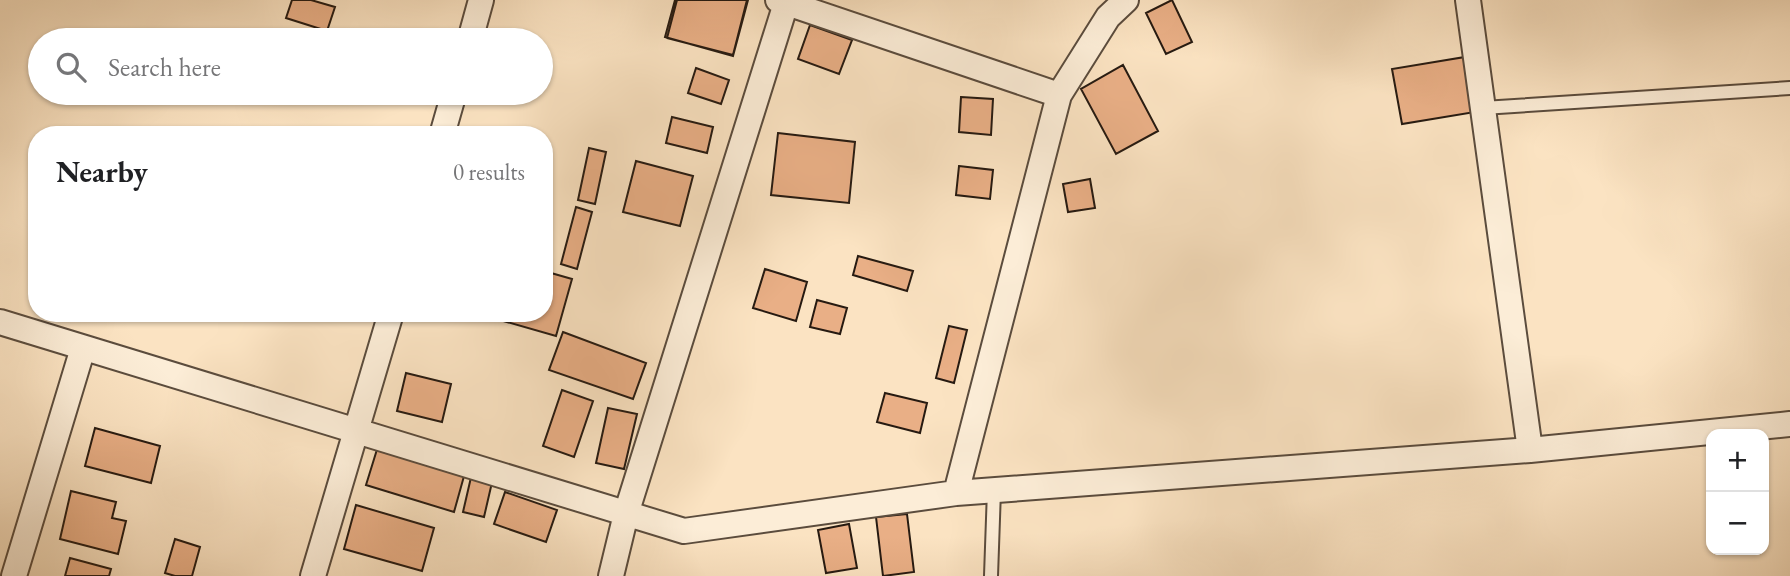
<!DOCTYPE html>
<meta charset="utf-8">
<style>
:root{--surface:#fff;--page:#f2f2f2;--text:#202124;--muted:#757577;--line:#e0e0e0}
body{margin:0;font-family:"EB Garamond",serif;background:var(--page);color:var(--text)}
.controls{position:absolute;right:21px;bottom:21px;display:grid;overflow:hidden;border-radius:14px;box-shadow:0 2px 5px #0004}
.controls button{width:63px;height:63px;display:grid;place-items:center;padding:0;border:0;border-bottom:2px solid var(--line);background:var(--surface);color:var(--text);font:35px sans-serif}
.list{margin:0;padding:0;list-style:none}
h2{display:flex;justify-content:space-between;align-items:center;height:91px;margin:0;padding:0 28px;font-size:30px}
h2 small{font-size:23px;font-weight:400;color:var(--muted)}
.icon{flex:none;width:38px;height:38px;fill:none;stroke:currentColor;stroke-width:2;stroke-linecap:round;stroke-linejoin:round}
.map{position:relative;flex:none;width:1790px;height:576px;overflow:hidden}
.search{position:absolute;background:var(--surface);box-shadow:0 2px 5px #0004;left:28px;top:28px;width:525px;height:77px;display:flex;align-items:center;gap:18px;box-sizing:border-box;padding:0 24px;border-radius:38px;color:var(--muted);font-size:26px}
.panel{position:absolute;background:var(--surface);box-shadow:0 2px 5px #0004;left:28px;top:126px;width:525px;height:196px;border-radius:28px}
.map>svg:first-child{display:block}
.building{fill:#e9af86;stroke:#261a11;stroke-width:2}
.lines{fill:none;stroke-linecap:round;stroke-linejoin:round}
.service-casing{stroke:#5b4c3d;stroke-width:16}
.minor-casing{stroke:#5b4c3d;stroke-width:28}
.service{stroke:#fcedd7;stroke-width:12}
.minor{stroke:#fcedd7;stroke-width:24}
</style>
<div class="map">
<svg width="1790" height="576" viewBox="0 0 1790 576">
<rect width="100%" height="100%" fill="#fbe3c2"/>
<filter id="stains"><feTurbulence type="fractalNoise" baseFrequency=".00286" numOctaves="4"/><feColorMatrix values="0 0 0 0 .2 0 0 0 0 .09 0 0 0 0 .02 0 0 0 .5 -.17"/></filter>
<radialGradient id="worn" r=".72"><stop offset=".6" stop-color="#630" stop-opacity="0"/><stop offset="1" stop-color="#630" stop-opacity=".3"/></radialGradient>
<path class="building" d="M292 0H311L335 7 327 31 286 18Z
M675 0H748L733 56 665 37Z
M677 0H747L733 55 667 38Z
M1172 0 1192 42 1166 54 1146 13Z
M810 25 852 40 839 74 798 59Z
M1465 57 1475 112 1402 124 1392 69Z
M1123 65 1158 131 1116 154 1081 89Z
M696 68 729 80 721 104 688 93Z
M961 97 993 99 991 135 959 132Z
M672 117 713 127 707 153 666 143Z
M778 133 855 142 849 203 771 195Z
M589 148 606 152 595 204 578 200Z
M636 161 693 176 680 226 623 212Z
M959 166 993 170 990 199 956 195Z
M1090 179 1095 208 1068 212 1063 184Z
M576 207 592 212 577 269 561 264Z
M858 256 913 271 907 291 853 275Z
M765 269 807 282 796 321 753 308Z
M544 271 572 279 556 336 486 316 487 313H544Z
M817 300 847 308 840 334 810 327Z
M949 326 967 330 954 383 936 378Z
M563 332 646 363 633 399 549 370Z
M406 373 451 384 442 422 397 411Z
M562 390 593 401 574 457 543 446Z
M885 393 927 403 920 433 877 422Z
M608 408 637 414 624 469 596 463Z
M95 428 160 446 151 483 85 466Z
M379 443 466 469 454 512 366 485Z
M472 473 493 478 484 517 463 512Z
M71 491 116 502 112 518 126 521 118 554 60 539Z
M505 492 557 510 546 542 494 524Z
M356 505 434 528 422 571 344 549Z
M907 514 914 572 883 576 876 517Z
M849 524 857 568 826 573 818 530Z
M175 539 200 547 192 576H175L165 573Z
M70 558 111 569 109 576H65Z"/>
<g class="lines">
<g class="service-casing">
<path id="service" d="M1483 108 1790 88
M991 576 994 490"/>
</g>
<g class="minor-casing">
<path id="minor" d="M778 0 1059 95
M1468 0 1530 450
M470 40 481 0
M442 135 454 93
M0 322 684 531 956 493 1530 450 1790 424
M956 493 1059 95 1108 17 1126 0
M14 576 83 348
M313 576 391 313
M611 576 626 514 787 0"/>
</g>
<use href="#service" class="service"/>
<use href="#minor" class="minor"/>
</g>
<rect width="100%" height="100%" filter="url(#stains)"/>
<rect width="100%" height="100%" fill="url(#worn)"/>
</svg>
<div class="controls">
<button>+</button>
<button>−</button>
</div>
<div class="search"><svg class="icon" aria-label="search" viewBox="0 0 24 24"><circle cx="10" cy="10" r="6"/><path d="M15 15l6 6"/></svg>Search here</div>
<section class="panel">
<h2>Nearby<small>0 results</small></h2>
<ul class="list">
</ul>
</section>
</div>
